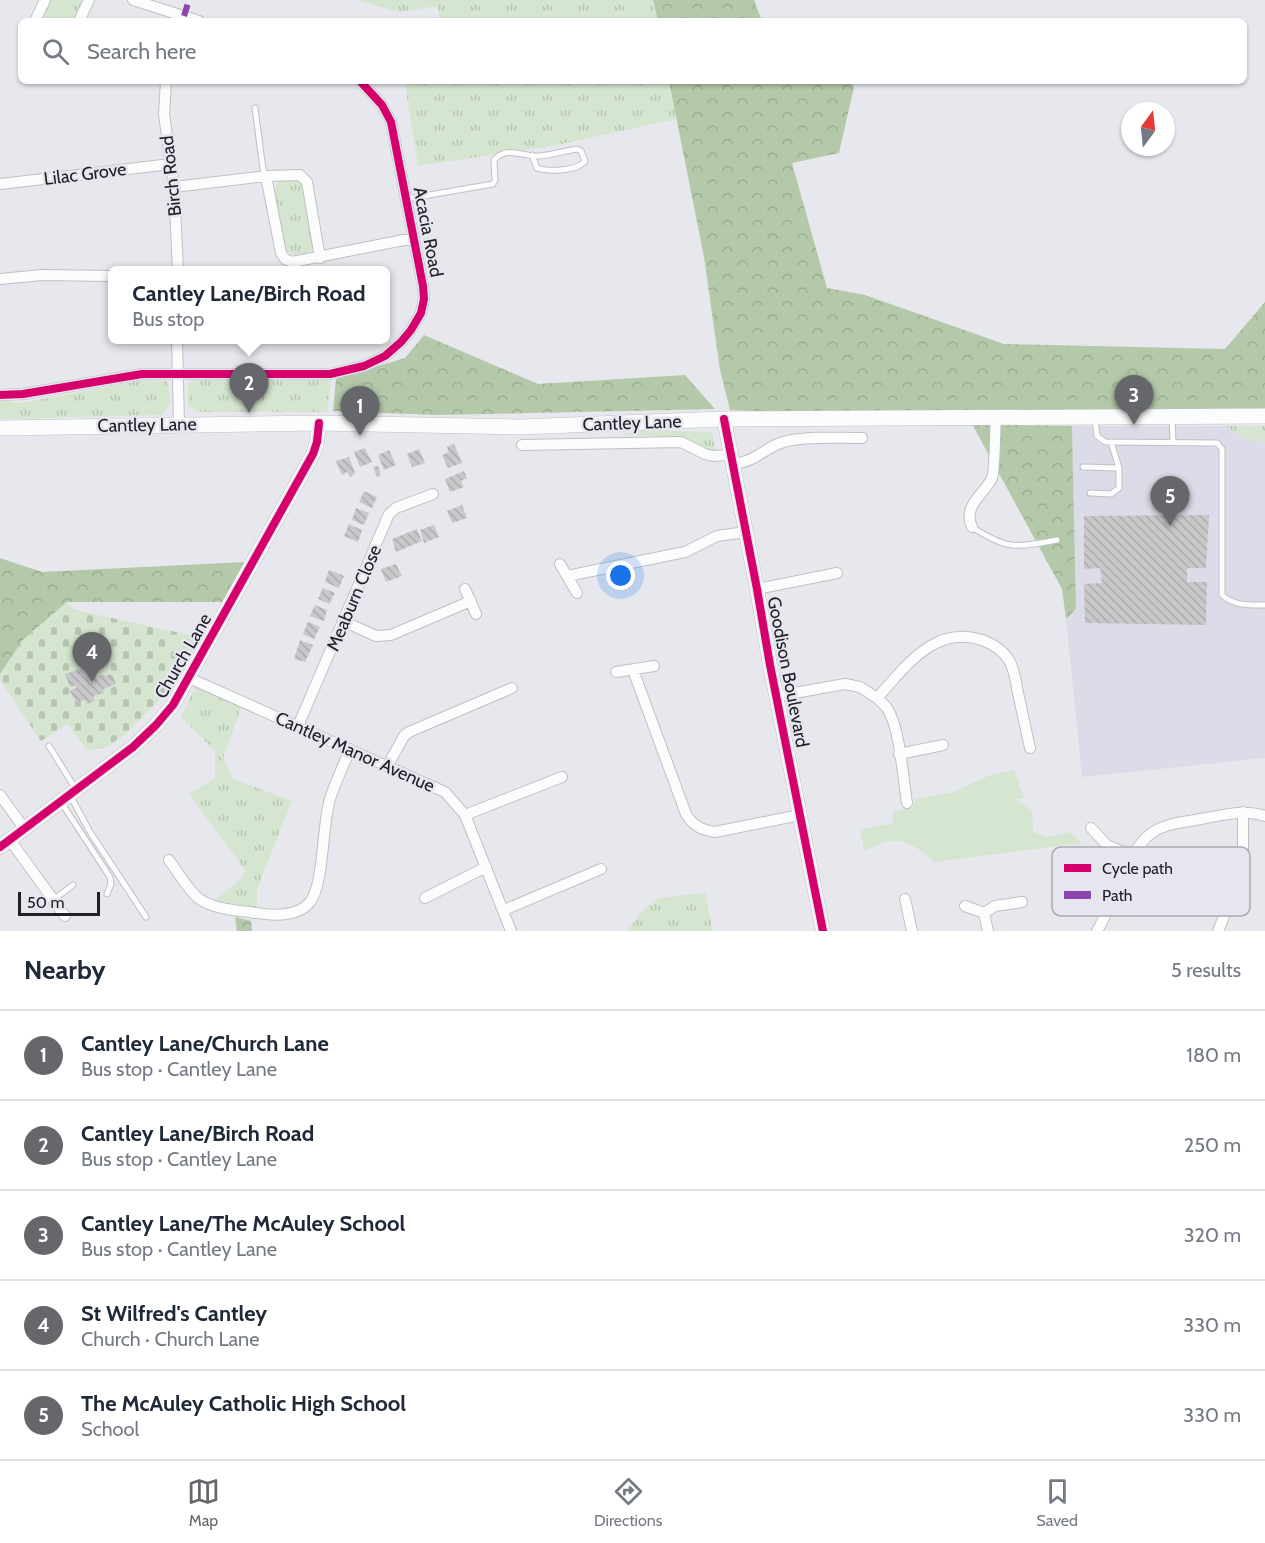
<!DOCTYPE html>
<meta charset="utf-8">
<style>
:root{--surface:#fff;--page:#f2f2f3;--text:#1f2937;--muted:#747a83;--line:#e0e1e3;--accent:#66676b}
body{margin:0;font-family:Cabin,sans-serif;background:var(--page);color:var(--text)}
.compass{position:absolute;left:1121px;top:102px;width:54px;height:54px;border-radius:50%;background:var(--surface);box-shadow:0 2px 4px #0004;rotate:15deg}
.scale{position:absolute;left:18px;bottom:15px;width:82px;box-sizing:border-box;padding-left:6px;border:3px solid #212125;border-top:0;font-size:16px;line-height:21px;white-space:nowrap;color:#212125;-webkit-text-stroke:4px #e5e6ef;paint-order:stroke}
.you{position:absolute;left:621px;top:576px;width:21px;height:21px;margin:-15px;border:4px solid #fff;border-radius:50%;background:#1a73e8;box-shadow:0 0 0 9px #1a73e833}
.badge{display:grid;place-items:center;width:39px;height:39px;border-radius:50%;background:var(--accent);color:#fff;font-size:20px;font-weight:700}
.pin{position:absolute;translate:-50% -50px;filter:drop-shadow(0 2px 3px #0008)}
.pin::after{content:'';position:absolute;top:32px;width:21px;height:18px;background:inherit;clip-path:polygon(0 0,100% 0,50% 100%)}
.popup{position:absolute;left:108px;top:266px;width:282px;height:78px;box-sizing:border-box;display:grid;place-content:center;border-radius:9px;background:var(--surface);filter:drop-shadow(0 2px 4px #0005);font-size:20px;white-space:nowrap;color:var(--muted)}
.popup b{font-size:22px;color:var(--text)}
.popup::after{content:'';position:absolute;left:50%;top:100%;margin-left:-12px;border:12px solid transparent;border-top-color:var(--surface)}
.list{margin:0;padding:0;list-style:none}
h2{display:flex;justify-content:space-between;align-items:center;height:78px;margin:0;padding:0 24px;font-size:26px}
h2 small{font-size:20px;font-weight:400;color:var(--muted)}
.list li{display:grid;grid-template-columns:39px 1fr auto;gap:18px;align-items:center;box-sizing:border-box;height:90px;padding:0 24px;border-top:2px solid var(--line)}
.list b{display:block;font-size:22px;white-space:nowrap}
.list p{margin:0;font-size:20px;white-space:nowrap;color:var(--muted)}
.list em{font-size:20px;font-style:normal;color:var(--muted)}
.icon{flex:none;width:33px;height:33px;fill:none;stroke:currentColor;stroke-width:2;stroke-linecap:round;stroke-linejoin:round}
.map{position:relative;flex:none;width:1265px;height:931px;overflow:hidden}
.search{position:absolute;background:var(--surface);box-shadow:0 2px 4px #0004;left:18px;right:18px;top:18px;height:66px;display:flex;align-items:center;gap:15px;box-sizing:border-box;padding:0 21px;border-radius:9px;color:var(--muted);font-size:22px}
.sheet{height:528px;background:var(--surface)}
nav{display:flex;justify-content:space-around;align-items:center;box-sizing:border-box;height:84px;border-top:2px solid var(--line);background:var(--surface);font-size:16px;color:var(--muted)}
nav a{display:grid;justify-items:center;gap:3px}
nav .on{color:var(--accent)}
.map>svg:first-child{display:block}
.built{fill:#dbdce7}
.grass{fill:url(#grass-tufts)}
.forest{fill:url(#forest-crowns)}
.cemetery{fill:url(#cemetery-stones)}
.park{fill:#d5e5cf}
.building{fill:url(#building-back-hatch)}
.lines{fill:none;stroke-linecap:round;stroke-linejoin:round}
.service-casing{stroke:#bfc0c4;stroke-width:7}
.minor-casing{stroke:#bfc0c4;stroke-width:12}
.tertiary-casing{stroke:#bfc0c4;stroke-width:15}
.secondary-casing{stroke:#bfc0c4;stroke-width:16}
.service{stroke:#fbfcfc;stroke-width:5}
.minor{stroke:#fbfcfc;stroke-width:10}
.tertiary{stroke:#fbfcfc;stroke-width:14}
.secondary{stroke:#fbfcfc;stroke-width:15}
.quiet{stroke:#8e44ad;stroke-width:6;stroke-dasharray:12 6;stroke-linecap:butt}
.cycleway-casing{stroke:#e5e6ef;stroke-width:11}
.cycleway{stroke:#d6006c;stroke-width:8}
.labels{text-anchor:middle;stroke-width:5;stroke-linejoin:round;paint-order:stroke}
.street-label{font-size:18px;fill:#212125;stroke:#e5e6ef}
.key{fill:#e5e6ef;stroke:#aaabb2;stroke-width:1.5}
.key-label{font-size:16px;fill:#212125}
</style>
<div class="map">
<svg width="1265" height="931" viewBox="0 0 1265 931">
<defs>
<pattern id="grass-tufts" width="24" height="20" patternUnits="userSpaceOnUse" patternTransform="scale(1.5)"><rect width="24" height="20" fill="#d5e5cf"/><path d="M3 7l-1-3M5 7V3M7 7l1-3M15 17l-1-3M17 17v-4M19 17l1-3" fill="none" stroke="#b7c4b2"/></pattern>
<pattern id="forest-crowns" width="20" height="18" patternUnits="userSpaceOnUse" patternTransform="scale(1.5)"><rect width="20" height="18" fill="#b4c9aa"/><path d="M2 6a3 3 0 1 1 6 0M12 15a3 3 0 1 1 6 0" fill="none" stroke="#9aac92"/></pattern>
<pattern id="cemetery-stones" width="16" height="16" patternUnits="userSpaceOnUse" patternTransform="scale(1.5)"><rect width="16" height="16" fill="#d5e5cf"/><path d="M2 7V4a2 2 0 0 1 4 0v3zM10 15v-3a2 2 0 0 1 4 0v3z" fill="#b7c4b2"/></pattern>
<pattern id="building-back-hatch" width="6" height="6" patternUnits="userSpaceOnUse" patternTransform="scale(1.5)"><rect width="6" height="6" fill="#c8c8cb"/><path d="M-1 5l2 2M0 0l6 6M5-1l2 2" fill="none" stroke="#acacae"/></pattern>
</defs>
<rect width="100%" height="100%" fill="#e7e8ed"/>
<path class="built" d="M1072 426H1226L1246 439 1265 442V758L1082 777 1066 619 1076 609Z"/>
<path class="grass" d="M51 0H82V2L73 21H41Z
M356 0H653L658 21H440L437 6 398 12Z
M422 81H669L677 119 557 145 418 166 405 84Z
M279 180H298L301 182 314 246 309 254 294 256 286 250 274 190Z
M196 379H331L327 412H197L188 405V384Z
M145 380 168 381 170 403 162 415 0 419V400L20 403Z
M1226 426H1265V442L1246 439Z
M644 430 712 432 716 452 683 437 619 435Z
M195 687 241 708 223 758 233 779 292 801 257 889V908L215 900 243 877 245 870 189 794 215 778V751L181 717Z
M705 893 713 931H627L645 908 659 898Z"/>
<path class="forest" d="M653 0H754L762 21H658Z
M669 81H851L854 87 839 153 792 163 827 288 865 295 1004 344 1225 349 1265 302V419L794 413 730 410 720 370 704 257Z
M424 335 538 384 685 375 715 409 437 415 333 411 336 379 405 358Z
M972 424 1072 426 1076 609 1066 619 1062 589Z
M0 558 42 572 245 562 222 602H67L23 640 0 674Z
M235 917 251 921 252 931H237Z"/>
<path class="cemetery" d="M67 602 75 610 199 637 177 682 125 735 106 747 88 751 67 724 41 741 0 680V674L23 640Z"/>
<path class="park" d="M1014 770 1024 798 1015 799 1032 811 1033 832 1047 837 1071 832 1081 843 935 862C908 839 896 834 864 851L860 830 893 823V812L913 807 915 799 951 793 988 776Z"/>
<path class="building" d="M454 444 462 463 448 468 442 455 449 452 447 447Z
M365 448 372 462 360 467 354 452Z
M419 449 425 463 412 467 407 454Z
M389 450 396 465 384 470 378 455Z
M349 457 355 473 351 477 347 472 342 475 336 461Z
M378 466 381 475 377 477 373 467Z
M464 471 467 478 461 481 464 487 450 492 445 479Z
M364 491 377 497 372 508 359 502Z
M462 505 467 518 452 523 447 511Z
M356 508 369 513 364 525 352 520Z
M1209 515 1206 568H1187V582H1207L1206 625 1085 623 1084 584 1102 583 1100 568 1084 569V516Z
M349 524 362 530 358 542 344 536Z
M434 525 439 537 424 543 420 530Z
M417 529 422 541 396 552 392 539Z
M396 564 402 576 386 582 381 569Z
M329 570 344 576 339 588 325 582Z
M323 588 335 593 329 604 318 599Z
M315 605 327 610 324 621 310 616Z
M308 622 320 627 314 639 303 634Z
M300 640 313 645 305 662 294 659Z
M92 665 97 679 112 674 116 684 103 689 104 693 93 696 95 701 87 704 85 700 76 702 70 691 76 688V685L70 687 65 674Z"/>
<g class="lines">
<g class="service-casing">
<path id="service" d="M255 108 263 169 266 176
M406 199 493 184 495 180 494 160C508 145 522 157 539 156 551 155 564 151 577 149L581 151 585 161C578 171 548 172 537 168L532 155
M1095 418 1097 436 1105 442 1217 443 1222 449V595C1234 606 1250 605 1265 605
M1172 418 1173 443
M1083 467 1119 468
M1090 493 1111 494 1119 488V468L1111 442
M972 527C1009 551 1016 547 1057 540
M49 746 75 788
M71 797 90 832 146 917
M61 802 110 877 111 884 107 894
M53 900 73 885"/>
</g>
<g class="minor-casing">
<path id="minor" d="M133 0 199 21
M35 21 45 0
M79 21 89 0
M166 81 164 114 174 187 178 270
M266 176 281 253 285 259 292 262 414 238
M0 184 171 164
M174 187 266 176 300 175 307 182 320 258
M0 279 42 275 112 276
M177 340 179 424
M0 395 23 394 142 374H330L364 366 385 356 401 342 411 330 421 313 424 299 423 286 391 122 382 105 360 81
M522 445 681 442 705 454 713 456 730 455
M732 464C758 462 766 445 787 441 810 436 838 438 862 438
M972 527C962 505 985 494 992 478 995 472 995 427 996 417
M560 564 577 593
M567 576 685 552 717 536 746 532
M465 589 476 614
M757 589 837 573
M345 622 376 636 391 635 471 601
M633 670 686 814C693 826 702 830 715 832L800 815
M616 672 654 666
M189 678 445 792 465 815 511 931
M777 696 845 684 860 687 877 698C905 668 934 624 982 640 993 644 1004 651 1010 662 1015 672 1016 683 1018 693 1022 711 1026 730 1030 748
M877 698C880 701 884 704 887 708 900 727 903 779 907 803
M298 726 389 514 396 508 433 494
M899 754 943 745
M388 765 404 736 409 732 512 688
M0 795 24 828
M465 815 562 777
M1091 828 1107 845 1133 856
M10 840 65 916
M169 860C178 872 186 887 197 897 209 908 233 910 249 912 267 915 297 919 310 902 324 885 322 824 330 799 335 782 344 765 350 749
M425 898 486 867
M905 899 912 931
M965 906 984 913
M504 910 601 869
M988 931 984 913 995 906 1022 902
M1097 931C1114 904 1126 850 1153 832 1167 823 1185 822 1201 819 1223 815 1244 809 1265 816
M1218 931 1238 883 1243 860V812"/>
</g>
<g class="tertiary-casing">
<path id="tertiary" d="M724 419 757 589 770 665 823 931
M0 847 133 747 156 725 173 705 313 454 317 442 319 423"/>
</g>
<g class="secondary-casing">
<path id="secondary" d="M0 428 319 423 520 427 724 419 1265 416"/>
</g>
<use href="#service" class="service"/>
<use href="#minor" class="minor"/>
<use href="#tertiary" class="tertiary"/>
<use href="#secondary" class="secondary"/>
<path class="quiet" d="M184 16 189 0"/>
<g class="cycleway-casing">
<path id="cycleway" d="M0 395 23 394 142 374H330L364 366 385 356 401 342 411 330 421 313 424 299 423 286 391 122 382 105 360 81
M724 419 757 589 770 665 823 931
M0 847 133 747 156 725 173 705 313 454 317 442 319 423"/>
</g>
<use href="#cycleway" class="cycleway"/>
</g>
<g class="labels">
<g class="street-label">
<text transform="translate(85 174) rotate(-7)" y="6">Lilac Grove</text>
<text transform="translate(171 176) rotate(-96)" y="6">Birch Road</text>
<text transform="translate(428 232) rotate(79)" y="6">Acacia Road</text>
<text transform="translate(632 423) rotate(-2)" y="6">Cantley Lane</text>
<text transform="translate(147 425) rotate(-1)" y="6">Cantley Lane</text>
<text transform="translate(354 598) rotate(-67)" y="6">Meaburn Close</text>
<text transform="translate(183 656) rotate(-60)" y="6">Church Lane</text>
<text transform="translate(788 672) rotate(79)" y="6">Goodison Boulevard</text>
<text transform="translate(355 752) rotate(24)" y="6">Cantley Manor Avenue</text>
</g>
</g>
<rect x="1052" y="847" width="198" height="69" rx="9" class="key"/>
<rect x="1064" y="864" width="27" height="8" fill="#d6006c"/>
<rect x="1064" y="891" width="27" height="8" fill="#8e44ad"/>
<g class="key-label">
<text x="1102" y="874">Cycle path</text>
<text x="1102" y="901">Path</text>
</g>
</svg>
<svg class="compass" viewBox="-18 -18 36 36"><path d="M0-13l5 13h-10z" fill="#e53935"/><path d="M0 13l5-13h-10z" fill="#747a83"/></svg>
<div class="scale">50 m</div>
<div class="you"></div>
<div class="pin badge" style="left:360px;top:436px">1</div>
<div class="pin badge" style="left:249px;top:413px">2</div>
<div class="popup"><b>Cantley Lane/Birch Road</b>Bus stop</div>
<div class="pin badge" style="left:1134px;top:425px">3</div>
<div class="pin badge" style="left:92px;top:682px">4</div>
<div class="pin badge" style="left:1170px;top:526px">5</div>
<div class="search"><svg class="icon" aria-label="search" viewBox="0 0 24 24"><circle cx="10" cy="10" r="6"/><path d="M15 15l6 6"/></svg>Search here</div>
</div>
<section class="sheet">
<h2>Nearby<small>5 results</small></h2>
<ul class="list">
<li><span class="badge">1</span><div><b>Cantley Lane/Church Lane</b><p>Bus stop · Cantley Lane</p></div><em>180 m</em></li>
<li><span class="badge">2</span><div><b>Cantley Lane/Birch Road</b><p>Bus stop · Cantley Lane</p></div><em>250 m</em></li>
<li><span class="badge">3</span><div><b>Cantley Lane/The McAuley School</b><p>Bus stop · Cantley Lane</p></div><em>320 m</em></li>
<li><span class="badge">4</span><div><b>St Wilfred's Cantley</b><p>Church · Church Lane</p></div><em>330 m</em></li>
<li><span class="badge">5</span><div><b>The McAuley Catholic High School</b><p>School</p></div><em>330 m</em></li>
</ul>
</section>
<nav>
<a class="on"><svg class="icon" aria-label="map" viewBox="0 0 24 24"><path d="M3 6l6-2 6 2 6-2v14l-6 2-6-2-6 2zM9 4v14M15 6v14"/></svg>Map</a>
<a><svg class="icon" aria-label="directions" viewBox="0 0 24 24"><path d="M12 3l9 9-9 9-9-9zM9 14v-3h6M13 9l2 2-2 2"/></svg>Directions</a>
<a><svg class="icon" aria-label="saved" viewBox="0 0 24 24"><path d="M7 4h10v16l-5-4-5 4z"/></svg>Saved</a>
</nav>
